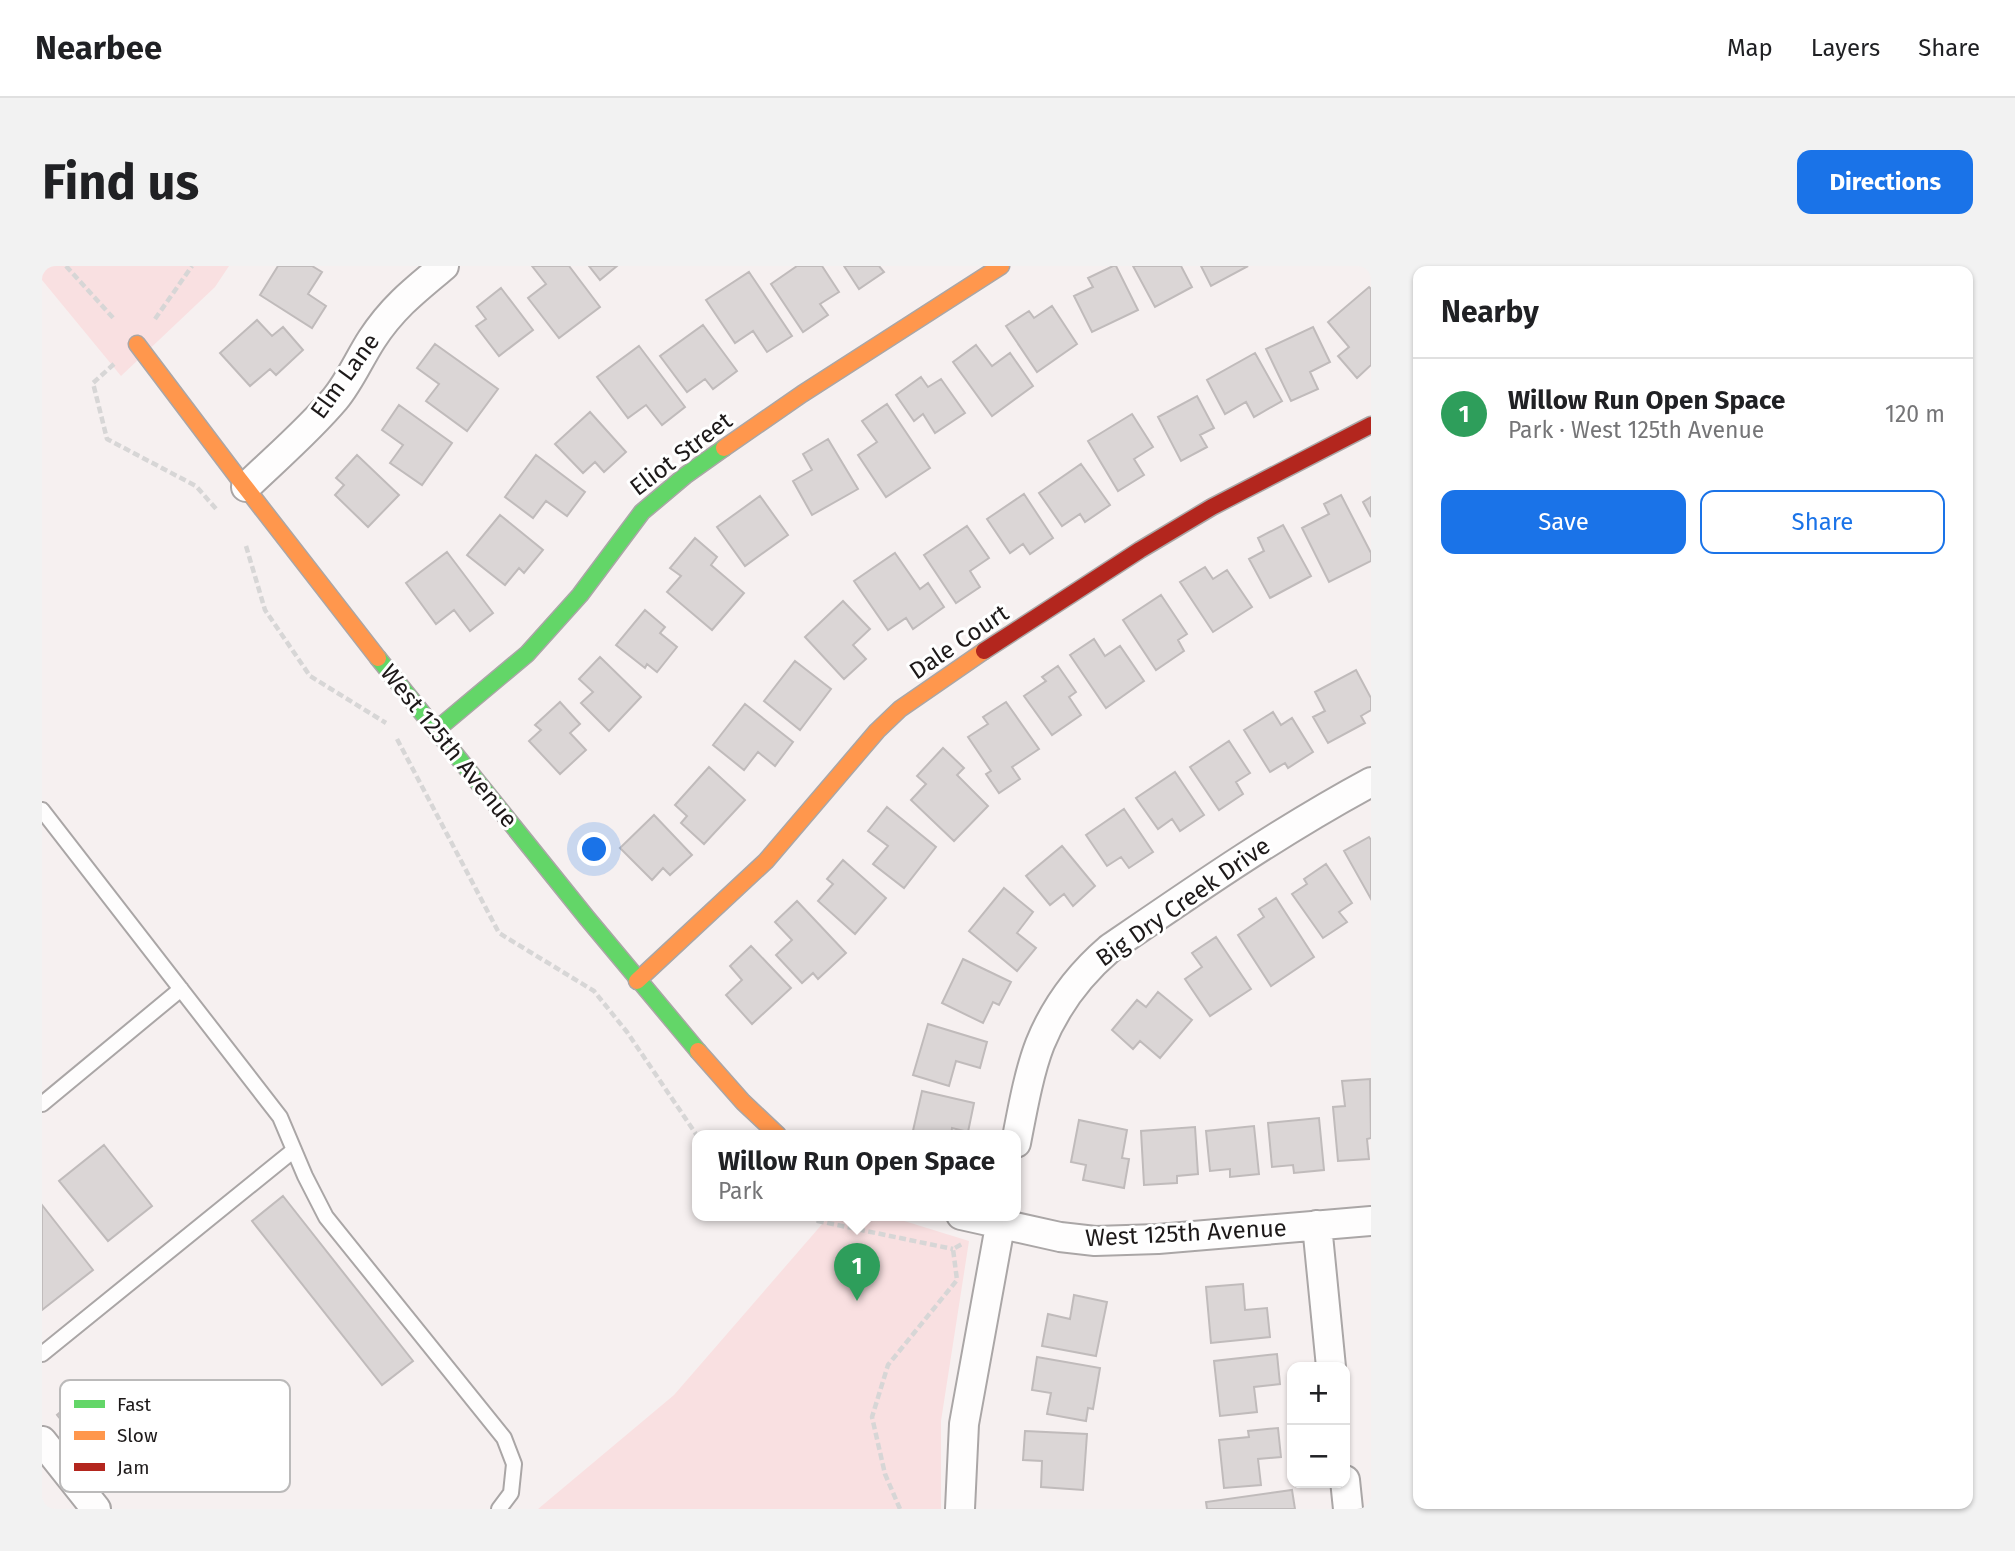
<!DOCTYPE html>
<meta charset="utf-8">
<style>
:root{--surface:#fff;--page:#f2f2f2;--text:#202124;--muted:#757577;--line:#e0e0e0;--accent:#1a73e8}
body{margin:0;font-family:"Fira Sans",sans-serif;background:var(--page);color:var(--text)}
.controls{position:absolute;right:21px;bottom:21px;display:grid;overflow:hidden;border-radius:14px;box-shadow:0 2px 5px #0004}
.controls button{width:63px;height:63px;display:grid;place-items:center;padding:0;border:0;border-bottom:2px solid var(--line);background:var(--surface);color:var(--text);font:35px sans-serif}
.you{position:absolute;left:553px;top:584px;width:24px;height:24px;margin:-18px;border:5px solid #fff;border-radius:50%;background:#1a73e8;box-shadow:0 0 0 10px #1a73e833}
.badge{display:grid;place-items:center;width:46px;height:46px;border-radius:50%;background:var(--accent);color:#fff;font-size:23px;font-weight:700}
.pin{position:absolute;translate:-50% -58px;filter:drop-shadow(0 2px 4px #0008)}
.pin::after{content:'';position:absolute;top:37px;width:24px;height:21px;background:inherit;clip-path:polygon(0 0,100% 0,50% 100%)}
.popup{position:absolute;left:650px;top:864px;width:329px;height:91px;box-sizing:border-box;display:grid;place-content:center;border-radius:14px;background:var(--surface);filter:drop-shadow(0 2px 5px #0005);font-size:23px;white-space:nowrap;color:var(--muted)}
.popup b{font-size:26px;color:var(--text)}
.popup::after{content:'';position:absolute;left:50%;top:100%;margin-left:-14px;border:14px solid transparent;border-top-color:var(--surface)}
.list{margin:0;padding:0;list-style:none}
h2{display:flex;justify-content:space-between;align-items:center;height:91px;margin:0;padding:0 28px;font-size:30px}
h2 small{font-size:23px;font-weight:400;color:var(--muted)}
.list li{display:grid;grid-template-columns:46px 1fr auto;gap:21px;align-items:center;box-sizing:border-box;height:112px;padding:0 28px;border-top:2px solid var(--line)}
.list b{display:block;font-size:26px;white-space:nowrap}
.list p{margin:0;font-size:23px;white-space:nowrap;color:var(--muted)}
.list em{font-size:23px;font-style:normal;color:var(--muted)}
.actions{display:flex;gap:14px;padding:21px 28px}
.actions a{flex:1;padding:16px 0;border:2px solid var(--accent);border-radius:14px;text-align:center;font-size:24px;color:var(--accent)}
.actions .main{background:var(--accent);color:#fff}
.map{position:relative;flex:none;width:1329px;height:1243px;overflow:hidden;border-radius:14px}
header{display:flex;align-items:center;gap:42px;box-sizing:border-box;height:98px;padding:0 35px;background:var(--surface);border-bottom:2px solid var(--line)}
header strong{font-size:33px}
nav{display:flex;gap:38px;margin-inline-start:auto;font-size:24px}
.intro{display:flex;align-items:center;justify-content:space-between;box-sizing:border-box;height:168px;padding:0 42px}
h1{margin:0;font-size:49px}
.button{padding:18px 32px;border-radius:14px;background:var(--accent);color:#fff;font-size:24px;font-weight:700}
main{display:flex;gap:42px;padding:0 42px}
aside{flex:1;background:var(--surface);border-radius:14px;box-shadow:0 2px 5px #0004}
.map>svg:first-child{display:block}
.green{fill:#f9e0e1}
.building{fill:#dbd6d6;stroke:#c0bbbb;stroke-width:2}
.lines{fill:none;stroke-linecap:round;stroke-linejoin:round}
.lane-casing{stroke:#aaa6a6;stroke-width:18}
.street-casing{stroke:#aaa6a6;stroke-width:32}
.fast-casing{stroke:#aaa6a6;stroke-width:19}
.slow-casing{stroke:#aaa6a6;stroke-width:19}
.jam-casing{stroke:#aaa6a6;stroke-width:19}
.path{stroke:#d7d6d6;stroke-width:4.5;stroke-dasharray:7 3.5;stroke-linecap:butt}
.lane{stroke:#fefdfd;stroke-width:14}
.street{stroke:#fefdfd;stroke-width:28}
.fast{stroke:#63d668;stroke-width:16}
.slow{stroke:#ff974d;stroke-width:16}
.jam{stroke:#b3261e;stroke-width:16}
.labels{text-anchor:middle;stroke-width:6;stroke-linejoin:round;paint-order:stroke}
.street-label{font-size:24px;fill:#1d1919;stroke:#fff}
.key{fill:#fff;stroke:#bbbaba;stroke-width:2}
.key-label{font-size:19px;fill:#1d1919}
</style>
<header>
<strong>Nearbee</strong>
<nav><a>Map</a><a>Layers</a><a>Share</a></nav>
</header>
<div class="intro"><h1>Find us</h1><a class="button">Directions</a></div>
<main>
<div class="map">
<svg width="1329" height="1243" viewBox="0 0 1329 1243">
<rect width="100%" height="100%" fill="#f6f0f0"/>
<path class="green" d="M0 0H187L173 21 79 110 0 14Z
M788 949H843L927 975 899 1155V1243H496L632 1129Z"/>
<path class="building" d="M236 0H270L280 6 266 28 284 40 270 62 218 29Z
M490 0H527L558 41 517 72 486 32 504 18Z
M547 0H575L558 14Z
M755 0H780L797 26 778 38 786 49 761 66 729 18Z
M802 0H837L842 6 817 23Z
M1071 0H1074L1096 44 1050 66 1032 30 1051 21 1046 12Z
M1091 0H1139L1150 21 1113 41Z
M1159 0H1206L1169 20Z
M707 6 750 70 725 86 711 65 693 77 664 34Z
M1327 21 1329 23V99L1315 112 1296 90 1307 81 1286 56Z
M459 22 491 64 457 90 434 60 444 53 435 41Z
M1010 40 1035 78 995 106 964 60 987 45 992 52Z
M215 54 230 70 241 61 261 84 234 109 228 103 208 120 178 87Z
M661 59 695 105 671 123 663 113 645 126 618 90Z
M1271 61 1288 96 1268 106 1276 123 1249 135 1224 83Z
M393 78 456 123 425 165 384 135 397 118 375 102Z
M934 79 950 100 968 87 991 120 950 150 911 96Z
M597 80 643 141 620 159 604 139 586 152 555 111Z
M1213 87 1240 135 1212 151 1204 136 1183 148 1165 114Z
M879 111 886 121 899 113 923 147 893 167 881 148 872 155 854 129Z
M1155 130 1172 162 1158 169 1165 181 1139 195 1116 151Z
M845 138 888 202 844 231 816 189 835 176 820 155Z
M357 139 410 177 380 219 348 197 361 179 340 164Z
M548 146 584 186 562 206 553 196 541 207 513 178Z
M1090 148 1111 181 1092 193 1102 209 1076 225 1046 175Z
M786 173 816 223 770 249 751 215 770 204 761 188Z
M315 189 357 229 326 261 293 229 302 219 294 212Z
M494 189 543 226 525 250 504 235 491 252 463 231Z
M1039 198 1068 239 1043 256 1038 248 1020 260 997 227Z
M982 228 1011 272 988 288 981 278 968 287 945 253Z
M1299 229 1329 287V295L1287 316 1260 262 1287 248 1282 238Z
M718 230 746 269 703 300 675 261Z
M1329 231V251L1321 236Z
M458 249 501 284 482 307 477 302 463 319 425 289Z
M1241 259 1269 310 1228 332 1207 293 1222 285 1216 272Z
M925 260 947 292 928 305 938 321 914 337 882 289Z
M653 272 675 291 669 299 702 327 670 364 625 326 639 310 628 302Z
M405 286 451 347 428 365 412 344 394 358 364 317Z
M853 287 878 323 886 317 902 341 871 363 864 352 846 364 812 315Z
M1163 301 1171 313 1185 304 1210 341 1171 366 1138 316Z
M1119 329 1145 368 1136 374 1142 385 1114 404 1081 354Z
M801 335 828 363 811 379 824 393 802 413 763 371Z
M603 344 623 361 618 367 635 381 615 406 605 398 603 402 574 379Z
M1052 373 1063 390 1078 380 1102 415 1064 442 1028 389Z
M558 391 599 431 567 465 539 437 551 426 537 413Z
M753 395 789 423 758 464 722 435Z
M1016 400 1034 426 1027 431 1039 449 1010 469 982 430 1004 415 1000 411Z
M1314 404 1329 432V444L1319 450 1323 457 1286 477 1271 451 1283 445 1273 426Z
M518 436 538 458 528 467 544 484 518 508 487 475 499 464 493 459Z
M964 436 997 483 970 501 978 513 957 527 944 508 949 505 926 471 946 458 941 451Z
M703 438 751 476 733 500 716 486 702 504 671 479Z
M1231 446 1239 459 1250 452 1271 486 1246 502 1243 497 1228 506 1202 464Z
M1187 475 1208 507 1194 516 1201 528 1177 544 1148 501Z
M901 482 922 502 915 509 946 540 912 575 869 534 884 518 875 510Z
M667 501 703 534 662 578 639 557 645 550 633 539Z
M1133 506 1162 549 1138 565 1130 553 1116 563 1094 532Z
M845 541 894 581 862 622 831 598 846 580 826 565Z
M1082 543 1111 586 1087 602 1079 591 1065 600 1044 569Z
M612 549 650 589 628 609 621 602 610 614 578 582Z
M1327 571 1329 574V633L1302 585Z
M1020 580 1053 620 1031 640 1022 628 1008 639 984 610Z
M801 594 844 632 813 668 776 635 791 618 785 613Z
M1284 598 1310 637 1297 646 1305 656 1281 672 1250 628 1265 618 1262 613Z
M962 622 991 646 975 667 994 682 975 705 927 665Z
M1234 632 1272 691 1229 720 1196 669 1222 651 1217 643Z
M755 635 804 687 776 713 771 707 760 717 734 689 750 674 733 656Z
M1174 671 1209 723 1168 750 1143 713 1160 701 1150 687Z
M709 680 749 722 710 758 684 729 700 714 688 700Z
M921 693 969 716 957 739 951 736 941 757 900 737Z
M1116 726 1150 754 1118 792 1098 775 1091 783 1070 764 1095 734 1104 741Z
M886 758 945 776 938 802 914 795 907 820 871 809Z
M1328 813 1329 872 1325 873 1327 893 1296 895 1291 841 1303 840 1300 815Z
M880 825 932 837 926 866 910 862 909 869H870Z
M1277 852 1282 904 1252 907 1251 899 1230 901 1226 857Z
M1037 854 1085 864 1080 892 1087 893 1082 922 1041 914 1044 899 1029 896Z
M1212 860 1217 908 1188 911V903L1168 905 1164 865Z
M1153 861 1156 908 1135 910V917L1102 919 1099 865Z
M62 879 110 940 66 975 17 915Z
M241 930 371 1095 340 1119 210 955Z
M0 939 51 1004 0 1044Z
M1201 1018 1203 1044 1225 1042 1228 1071 1169 1077 1164 1021Z
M1032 1029 1065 1036 1054 1090 1000 1080 1006 1048 1028 1053Z
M1235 1088 1238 1118 1212 1121 1215 1146 1178 1150 1172 1095Z
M995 1091 1058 1102 1051 1143 1046 1142 1044 1155 1005 1148 1009 1127 990 1124Z
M53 1117 106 1183 68 1214 15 1149Z
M1236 1162 1239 1191 1216 1193 1219 1219 1182 1222 1177 1174 1207 1171 1206 1165Z
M983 1165 1045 1168 1041 1224 999 1221 1000 1195 981 1194Z
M1250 1224 1253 1243H1165L1164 1236Z"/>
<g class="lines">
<g class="lane-casing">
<path id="lane" d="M0 544 238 851 263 910 284 951 462 1172 472 1198 469 1227 457 1243
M0 838 139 723
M0 1088 252 884"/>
</g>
<g class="street-casing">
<path id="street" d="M204 221C234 192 266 165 293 133 308 115 317 93 330 73 351 41 373 24 402 0
M974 877C980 846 987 806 998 778 1013 741 1038 708 1067 683 1153 624 1238 565 1329 516
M919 949 1018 971 1053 975 1116 973 1329 955
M1275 959 1289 1101
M0 1175 54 1243
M1303 1214 1306 1243
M918 1243 922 1158 960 949"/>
</g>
<g class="fast-casing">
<path id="fast" d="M336 392 545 652 656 785
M393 465 485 388 538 329 600 246 644 209 682 182"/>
</g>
<g class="slow-casing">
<path id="slow" d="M95 78 197 213 336 392
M682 182 760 128 959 0
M595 715 724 595 835 465 858 443 942 385
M656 785 701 836 736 869"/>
</g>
<g class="jam-casing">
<path id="jam" d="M942 385 1098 284 1170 241 1329 159"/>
</g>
<path class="path" d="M24 0 73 54
M113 53 150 0
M72 98 51 117 65 173 154 220 175 244
M204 280 223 344 268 410 344 457
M355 473 457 667 552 725 585 766 656 871
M766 949 776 955 911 983
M858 1243 843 1208 830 1151 846 1099 915 1014 911 983 922 977"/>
<use href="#lane" class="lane"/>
<use href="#street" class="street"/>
<use href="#fast" class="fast"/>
<use href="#slow" class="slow"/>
<use href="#jam" class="jam"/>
</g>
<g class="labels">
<g class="street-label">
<text transform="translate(303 110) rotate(-54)" y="8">Elm Lane</text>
<text transform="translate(639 188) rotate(-37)" y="8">Eliot Street</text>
<text transform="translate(917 376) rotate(-34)" y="8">Dale Court</text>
<text transform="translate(407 480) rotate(51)" y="8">West 125th Avenue</text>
<text transform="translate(1141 636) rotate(-35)" y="8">Big Dry Creek Drive</text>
<text transform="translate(1144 967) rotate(-3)" y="8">West 125th Avenue</text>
</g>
</g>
<rect x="18" y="1114" width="230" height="112" rx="10" class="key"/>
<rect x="32" y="1134" width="31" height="8" fill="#63d668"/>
<rect x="32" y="1165" width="31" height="9" fill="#ff974d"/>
<rect x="32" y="1197" width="31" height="8" fill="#b3261e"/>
<g class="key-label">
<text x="75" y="1145">Fast</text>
<text x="75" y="1176">Slow</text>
<text x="75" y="1208">Jam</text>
</g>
</svg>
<div class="controls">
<button>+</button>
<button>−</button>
</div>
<div class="you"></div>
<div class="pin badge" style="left:815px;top:1035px;background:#2e9e5b">1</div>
<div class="popup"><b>Willow Run Open Space</b>Park</div>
</div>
<aside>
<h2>Nearby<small></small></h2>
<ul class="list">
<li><span class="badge" style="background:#2e9e5b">1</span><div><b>Willow Run Open Space</b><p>Park · West 125th Avenue</p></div><em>120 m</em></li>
</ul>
<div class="actions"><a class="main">Save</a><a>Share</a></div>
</aside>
</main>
